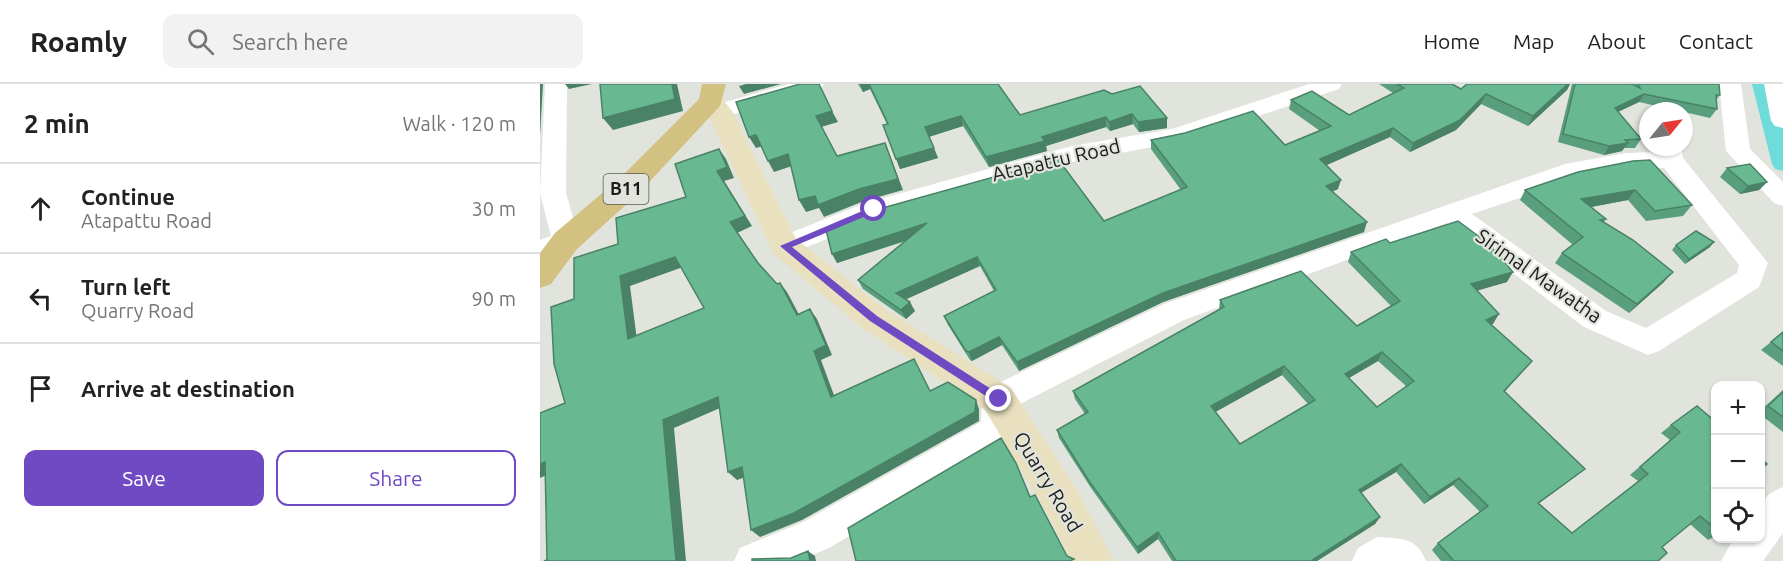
<!DOCTYPE html>
<meta charset="utf-8">
<style>
:root{--surface:#fff;--page:#f2f2f2;--text:#222;--muted:#767676;--line:#e0e0e0;--accent:#704ac3}
body{margin:0;font-family:Ubuntu,sans-serif;background:var(--page);color:var(--text)}
.controls{position:absolute;right:18px;bottom:18px;display:grid;overflow:hidden;border-radius:12px;box-shadow:0 2px 4px #0004}
.controls button{width:54px;height:54px;display:grid;place-items:center;padding:0;border:0;border-bottom:2px solid var(--line);background:var(--surface);color:var(--text);font:30px sans-serif}
.compass{position:absolute;left:1099px;top:18px;width:54px;height:54px;border-radius:50%;background:var(--surface);box-shadow:0 2px 4px #0004;rotate:60deg}
.stop{position:absolute;width:18px;height:18px;margin:-14px;border:4px solid #704ac3;border-radius:50%;background:#fff}
.stop.end{background:#704ac3;border-color:#fff;box-shadow:0 2px 6px #0008}
.list{margin:0;padding:0;list-style:none}
h2{display:flex;justify-content:space-between;align-items:center;height:78px;margin:0;padding:0 24px;font-size:26px}
h2 small{font-size:20px;font-weight:400;color:var(--muted)}
.list li{display:grid;grid-template-columns:39px 1fr auto;gap:18px;align-items:center;box-sizing:border-box;height:90px;padding:0 24px;border-top:2px solid var(--line)}
.list b{display:block;font-size:22px;white-space:nowrap}
.list p{margin:0;font-size:20px;white-space:nowrap;color:var(--muted)}
.list em{font-size:20px;font-style:normal;color:var(--muted)}
.actions{display:flex;gap:12px;padding:18px 24px}
.actions a{flex:1;padding:14px 0;border:2px solid var(--accent);border-radius:12px;text-align:center;font-size:21px;color:var(--accent)}
.actions .main{background:var(--accent);color:#fff}
.icon{flex:none;width:33px;height:33px;fill:none;stroke:currentColor;stroke-width:2;stroke-linecap:round;stroke-linejoin:round}
.map{position:relative;flex:none;width:1243px;height:477px;overflow:hidden}
header{display:flex;align-items:center;gap:36px;box-sizing:border-box;height:84px;padding:0 30px;background:var(--surface);border-bottom:2px solid var(--line)}
header strong{font-size:28px}
nav{display:flex;gap:33px;margin-inline-start:auto;font-size:21px}
.search{width:420px;height:54px;background:var(--page);display:flex;align-items:center;gap:15px;box-sizing:border-box;padding:0 21px;border-radius:12px;color:var(--muted);font-size:22px}
main{display:flex}
aside{flex:1;background:var(--surface)}
.map>svg:first-child{display:block}
.lines{fill:none;stroke-linecap:round;stroke-linejoin:round}
.canal{fill:#6fdbda;fill-rule:evenodd}
.street{fill:#fff;fill-rule:evenodd}
.secondary{fill:#e8e0bf;fill-rule:evenodd}
.primary{fill:#d2c180;fill-rule:evenodd}
.wall{fill:#599f7d;fill-rule:evenodd}
.shaded-wall{fill:#498266}
.building{fill:#68b991;stroke:#498266;stroke-width:1.5;fill-rule:evenodd}
.route{fill:#704ac3}
.labels{text-anchor:middle;stroke-width:4.5;stroke-linejoin:round;paint-order:stroke}
.shield{fill:#e1e4dd;stroke:#575955;stroke-width:1.5}
.shield-label{font-size:18px;font-weight:bold;fill:#1c1d1b}
.street-label{font-size:20px;fill:#1c1d1b;stroke:#e1e4dd}
</style>
<header>
<strong>Roamly</strong>
<div class="search"><svg class="icon" aria-label="search" viewBox="0 0 24 24"><circle cx="10" cy="10" r="6"/><path d="M15 15l6 6"/></svg>Search here</div>
<nav><a>Home</a><a>Map</a><a>About</a><a>Contact</a></nav>
</header>
<main>
<aside>
<h2>2 min<small>Walk · 120 m</small></h2>
<ul class="list">
<li><svg class="icon" aria-label="ahead" viewBox="0 0 24 24"><path d="M12 20V5M6 11l6-6 6 6"/></svg><div><b>Continue</b><p>Atapattu Road</p></div><em>30 m</em></li>
<li><svg class="icon" aria-label="left" viewBox="0 0 24 24"><path d="M17 20v-9H6M10 6l-5 5 5 5"/></svg><div><b>Turn left</b><p>Quarry Road</p></div><em>90 m</em></li>
<li><svg class="icon" aria-label="arrive" viewBox="0 0 24 24"><path d="M6 21V4h12l-3 4 3 4H6"/></svg><div><b>Arrive at destination</b></div></li>
</ul>
<div class="actions"><a class="main">Save</a><a>Share</a></div>
</aside>
<div class="map">
<svg width="1243" height="477" viewBox="0 0 1243 477">
<rect width="100%" height="100%" fill="#e1e4dd"/>
<g class="lines">
<path class="canal" d="M1212 0H1232L1243 40V87L1235 85 1232 80Z"/>
<path class="street" d="M5 0H27L26 109 40 157 36 164 0 176V156L11 152 0 109Z
M249 0H284L281 5 179 34 171 32 168 27 171 22Z
M769 0H802L799 5 644 57 533 78 343 132 245 172 235 169 231 162 235 155 325 119 532 62 632 45Z
M1179 0H1201L1210 65 1243 98V122L1234 119 1186 67Z
M1224 0H1243V44L1235 42 1231 37Z
M1117 63H1141L1143 74 1228 179 1219 203 1119 267 1108 271 1044 243 907 139 644 236 474 323V346L469 357 289 464 258 477H194L200 464 263 438 441 338 442 315 446 305 624 220 1025 80 1086 69 1118 68ZM1124 84 1199 181 1197 189 1106 244 1066 227 932 130 1038 94 1086 85Z
M1243 403V449L1223 477H1181L1194 454H1220C1220 428 1215 414 1243 403Z
M837 453C861 455 876 452 886 477H812L818 464Z"/>
<path class="secondary" d="M171 9 180 12 192 27 256 155 345 225 471 304 538 408 574 477H531L510 434 445 326 321 243 234 170 167 29 159 17 162 12Z"/>
<path class="primary" d="M162 0H186L180 22 99 109 37 165 11 200 0 204V169L15 149 79 95 159 15Z"/>
</g>
<path class="wall" d="M318 0H458L480 31 564 6 627 44 599 48 593 40 570 47 566 43 506 62 507 67 449 83 423 42 389 53 398 74 360 85 347 40 330 5 323 8Z
M839 0H912L921 5 927 0H1030L1027 6 988 42 941 20 916 46 870 68 850 53 786 81 798 105 792 108 824 148 623 218 479 287 462 261 432 277 430 276 408 241 404 232 454 207 440 182 366 215 375 227 366 235 323 205 318 196 366 157 297 179 286 146 564 137 641 106 611 65V56L745 61 780 47 749 25 751 16 809 31 853 9Z
M1032 0H1179L1180 11 1176 16 1177 25 1170 34 1144 28V27H1139L1099 18 1078 28 1101 55 1095 64H1084L1082 67 1064 71 1018 58Z
M1187 84 1227 98 1219 106 1200 110 1180 93Z
M1038 88 1152 121 1143 132 1106 137 1088 116 1051 123 1066 135 1064 138 1124 198 1089 229 1015 179 1022 169 1033 161 980 116 985 106Z
M850 159 967 198 937 206 953 240H951L985 285 964 308 1036 392 999 419 1032 449 1098 397 1090 391 1130 356 1121 349 1131 341 1176 338V452L1168 456 1150 440 1122 463 1118 477H901L892 466 898 459 940 428 913 401 884 420 856 388 821 409 840 433 835 440 777 477H632L618 455 598 470 551 404 519 354 517 346 545 330 535 315 533 307 679 225 680 216 817 242 851 222 808 178 811 168ZM838 277 866 302 837 323 809 294ZM742 291 768 320 700 360 675 328Z
M1136 161 1170 163 1145 180 1132 166Z
M1243 248V282L1221 266Z
M1243 306V348L1221 331V326Z"/>
<path class="shaded-wall" d="M0 0H3L0 52Z
M25 0H52L29 5Z
M132 0H137L143 27 73 46 63 34Z
M206 0H241L204 10 199 2Z
M320 0H328L330 5 323 8Z
M1028 0H1030L1027 6 988 42 993 32Z
M946 10 941 20 916 46 870 68 873 59Z
M1104 10 1099 18 1069 32 1075 24Z
M292 27 298 38 281 43 276 32Z
M592 30 593 40 570 47 569 38Z
M421 32 423 42 388 53 385 43Z
M566 33V43L506 62 507 67 449 83 446 73 502 53Z
M627 34V44L599 48 598 38Z
M853 44 850 53 778 85 780 75Z
M216 51 223 62 216 64 209 53Z
M345 59 363 106 324 117 284 133 279 124 266 128 259 116Z
M1088 59 1082 67 1064 71 1069 62Z
M394 64 398 74 360 85 356 75Z
M179 65 186 75 194 94 184 97 212 142 197 149 190 138 177 87Z
M248 70 255 81 234 88 228 77Z
M801 96 798 105 783 111 786 102Z
M1227 98 1219 106 1200 110 1208 102Z
M1095 106 1088 116 1035 126 1041 115Z
M827 138 824 148 623 218 479 287 477 278 623 209Z
M387 139 391 148 297 179 292 170Z
M1174 158 1170 163 1145 180 1149 175Z
M135 173 143 183 90 202 98 264 88 255 80 192Z
M437 173 440 182 360 218 356 209Z
M973 188 967 198 926 210 931 200Z
M1133 188 1124 198 1089 229 1097 220Z
M240 199 247 208 264 240 257 231Z
M370 218 375 227 366 235 361 226Z
M270 225 277 235 292 271 281 276 298 322 291 313 274 267Z
M959 230 953 240 940 245 946 236Z
M459 253 462 261 432 277 429 268Z
M842 268 838 277 802 298 805 290Z
M992 277 985 285 957 316 964 307Z
M744 282 742 291 670 331 671 322Z
M178 313 187 321 134 344 146 477H136L123 336Z
M436 316 439 325V337L262 436 220 453 211 446Z
M5 378 18 386 0 394V380Z
M861 380 856 388 814 413 819 406Z
M202 383 211 391 197 396 188 388Z
M1045 385 1036 392 990 426 998 419Z
M919 394 913 401 884 420 890 413Z
M840 433 835 440 777 477H771Z
M618 448V455L598 470 597 463Z
M268 467 275 472 276 477H270Z"/>
<path class="building" d="M60 0H132L135 15 63 34Z
M260 0H279L292 27 276 32 297 72 345 59 358 95 319 105 278 121 275 112 259 116 248 70 228 77 216 51 209 53 196 18Z
M329 0H458L480 31 564 6 572 10 600 2 627 34 598 38 592 30 569 38 566 33 502 53 505 57 446 73 421 32 385 43 394 64 356 75 343 41 348 40Z
M857 0H912L921 5 927 0H1028L993 32 946 10 920 36 873 59 853 44 780 75 801 96 786 102 827 138 623 209 477 278 459 253 429 268 426 267 404 232 456 206 437 173 356 209 370 218 361 226 318 196 387 139 292 170 286 146 339 125 518 75 564 137 647 103 611 56 645 49 713 27 745 61 791 42 751 16 772 7 809 31 864 4Z
M1035 0H1092L1100 4 1098 0H1179L1180 11H1176L1177 25 1104 10 1075 24 1101 55 1085 56 1088 59 1069 62 1023 50Z
M179 65 187 83 177 87 205 132 190 138 218 179 237 200 240 199 257 231 270 225 286 261 274 267 291 313 374 275 390 307 408 298 436 316 435 328 254 429 211 446 202 383 188 388 178 313 123 336 136 477H4L7 476 5 378 0 380V329L25 319 14 280 11 223 34 215V174L78 160 76 134 146 113 135 80ZM135 173 164 224 88 255 80 192Z
M1110 76 1152 121 1115 127 1095 106 1041 115 1066 135 1060 136 1093 156 1133 188 1097 220 1022 169 1043 153 985 106 1038 88 1093 77Z
M1210 80 1227 98 1208 102 1187 84Z
M918 137 949 160 973 188 931 200 959 230 946 236 992 277 964 307 1045 385 998 419 1032 449 1108 390 1100 383 1140 348 1131 341 1157 322 1176 338V445L1160 432 1122 463 1127 469 1118 477H914L898 459 948 422 919 394 890 413 861 380 819 406 840 433 771 477H636L618 448 597 463 549 397 517 346 548 328 533 307 684 223 680 216 761 187 817 242 860 217 811 168 846 155 850 159ZM842 268 874 297 837 323 805 290ZM744 282 775 316 700 360 671 322Z
M1156 147 1174 158 1149 175 1136 161Z
M1243 248V267L1231 258Z
M1243 308V333L1228 322Z
M461 354 476 379 490 413 495 411 527 472 534 475 530 477H316L308 444Z
M1221 374 1227 380 1221 385Z
M268 467 270 477H212V475L251 474Z"/>
<path class="route" d="M334 122 338 123V127L252 163 337 232 462 312V318H455L330 237 240 162Z"/>
<g class="labels">
<rect class="shield" x="63.5" y="90" width="45" height="30" rx="4.5"/>
<g class="shield-label">
<text x="86" y="111">B11</text>
</g>
<g class="street-label">
<text transform="translate(516 76) rotate(-13)" y="7">Atapattu Road</text>
<text transform="translate(999 192) rotate(35)" y="7">Sirimal Mawatha</text>
<text transform="translate(508 398) rotate(59)" y="7">Quarry Road</text>
</g>
</g>
</svg>
<div class="controls">
<button>+</button>
<button>−</button>
<button><svg class="icon" aria-label="locate" viewBox="0 0 24 24"><circle cx="12" cy="12" r="6"/><path d="M12 2v4M12 18v4M2 12h4M18 12h4"/></svg></button>
</div>
<svg class="compass" viewBox="-18 -18 36 36"><path d="M0-13l5 13h-10z" fill="#e53935"/><path d="M0 13l5-13h-10z" fill="#767676"/></svg>
<div class="stop" style="left:334px;top:125px"></div>
<div class="stop end" style="left:459px;top:315px"></div>
</div>
</main>
